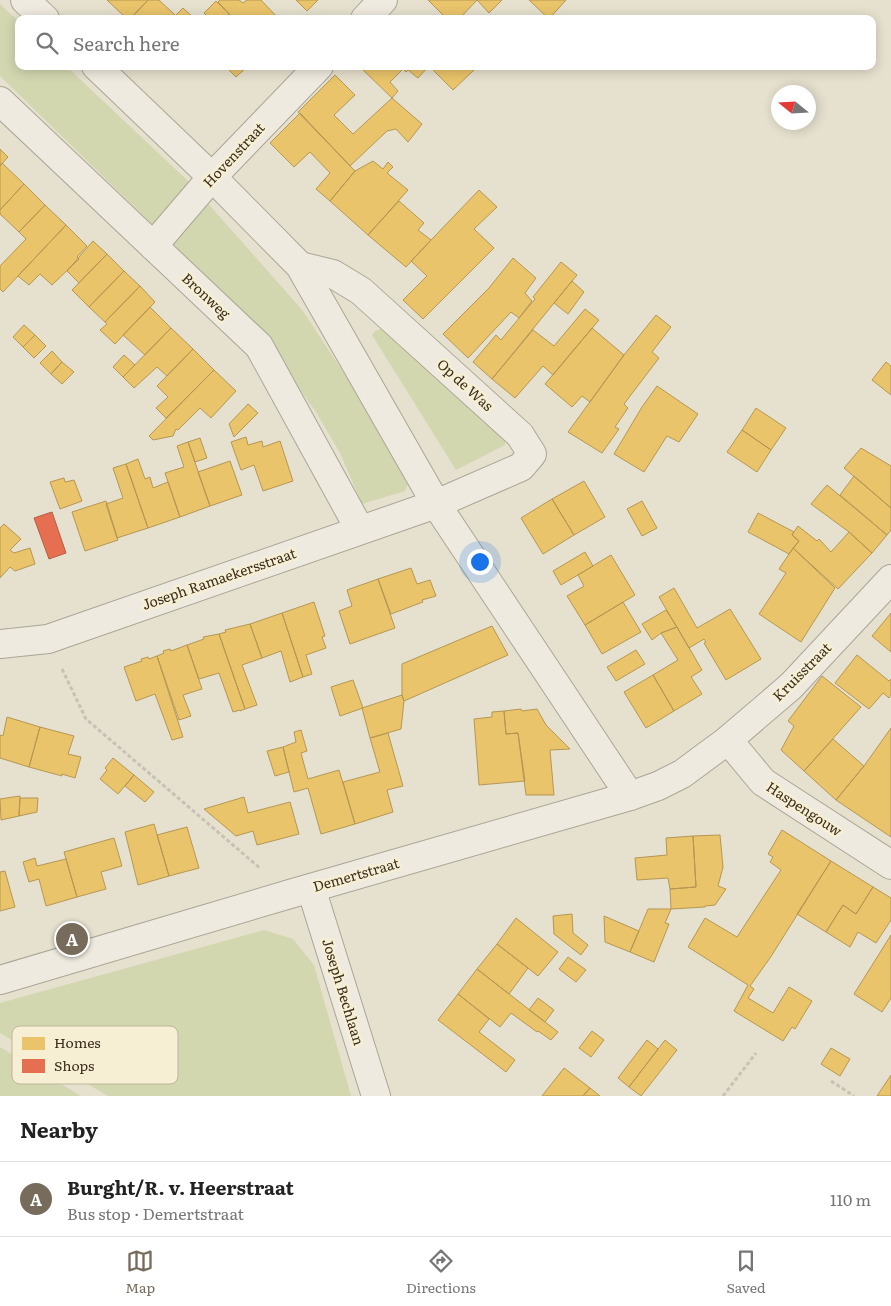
<!DOCTYPE html>
<meta charset="utf-8">
<style>
:root{--surface:#fff;--page:#f6f6f6;--text:#222;--muted:#767676;--line:#e0e0e0;--accent:#776c5c}
body{margin:0;font-family:Literata,serif;background:var(--page);color:var(--text)}
.compass{position:absolute;left:771px;top:85px;width:45px;height:45px;border-radius:50%;background:var(--surface);box-shadow:0 2px 12px #0003;rotate:288deg}
.you{position:absolute;left:479px;top:561px;width:18px;height:18px;margin:-12px;border:4px solid #fff;border-radius:50%;background:#1a73e8;box-shadow:0 0 0 8px #1a73e833}
.badge{display:grid;place-items:center;width:32px;height:32px;border-radius:50%;background:var(--accent);color:#fff;font-size:16px;font-weight:700}
.pin{position:absolute;translate:-50% -50%;border:2px solid #fff;box-shadow:0 1px 5px #0006}
.list{margin:0;padding:0;list-style:none}
h2{display:flex;justify-content:space-between;align-items:center;height:65px;margin:0;padding:0 20px;font-size:21px}
h2 small{font-size:16px;font-weight:400;color:var(--muted)}
.list li{display:grid;grid-template-columns:32px 1fr auto;gap:15px;align-items:center;box-sizing:border-box;height:75px;padding:0 20px;border-top:1px solid var(--line)}
.list b{display:block;font-size:19px;white-space:nowrap}
.list p{margin:0;font-size:16px;white-space:nowrap;color:var(--muted)}
.list em{font-size:16px;font-style:normal;color:var(--muted)}
.icon{flex:none;width:28px;height:28px;fill:none;stroke:currentColor;stroke-width:2;stroke-linecap:round;stroke-linejoin:round}
.map{position:relative;flex:none;width:891px;height:1096px;overflow:hidden}
.search{position:absolute;background:var(--surface);box-shadow:0 2px 12px #0003;left:15px;right:15px;top:15px;height:55px;display:flex;align-items:center;gap:12px;box-sizing:border-box;padding:0 18px;border-radius:10px;color:var(--muted);font-size:19px}
.sheet{height:140px;background:var(--surface)}
nav{display:flex;justify-content:space-around;align-items:center;box-sizing:border-box;height:70px;border-top:1px solid var(--line);background:var(--surface);font-size:14px;color:var(--muted)}
nav a{display:grid;justify-items:center;gap:2px}
nav .on{color:var(--accent)}
.map>svg:first-child{display:block}
.green{fill:#d3d7b0}
.homes{fill:#e9c46a;stroke:#b59753}
.shops{fill:#e76f51;stroke:#b35c42}
.lines{fill:none;stroke-linecap:round;stroke-linejoin:round}
.minor-casing{stroke:#aba596;stroke-width:30}
.tertiary-casing{stroke:#aba596;stroke-width:30}
.path{stroke:#c7c1b6;stroke-width:3;stroke-dasharray:4 2.5;stroke-linecap:butt}
.minor{stroke:#eeeadf;stroke-width:28}
.tertiary{stroke:#eeeadf;stroke-width:28}
.labels{text-anchor:middle;stroke-width:5;stroke-linejoin:round;paint-order:stroke}
.street-label{font-size:14px;fill:#3b2e1e;stroke:#f7efd4}
.key{fill:#f7efd4;stroke:#bfb59d;stroke-width:1}
.key-label{font-size:14px;fill:#3b2e1e}
</style>
<div class="map">
<svg width="891" height="1096" viewBox="0 0 891 1096">
<rect width="100%" height="100%" fill="#e6e0ce"/>
<path class="green" d="M0 4 19 22V66H66L189 182 303 311 411 476 405 491 362 504 340 453 316 412 263 338 153 225 0 76Z
M381 329 505 436V445L456 470 372 335 375 331Z
M264 930 293 939 314 965 351 1096H108L0 1033V1003Z
M0 1047 81 1096H0Z"/>
<path class="homes" d="M107 0H148L130 19H127Z
M148 0H159L175 15 172 19H130Z
M220 0H239L243 3 247 0H261L279 19H234L218 2Z
M296 0H318L307 11Z
M428 0H477L461 17 463 19H447Z
M477 0H502L489 13Z
M529 0H566L549 19Z
M216 1 229 14 224 19H210L204 13Z
M183 8 195 19H172Z
M225 66H248L236 77Z
M359 66H429L418 78 408 70 406 72 403 69 390 82 398 91 392 98Z
M429 66H471L475 69 453 90Z
M335 75 355 95 334 115 353 134 392 98 422 124 408 142 396 129 387 131 350 166 298 112Z
M300 113 355 171 330 201 316 189 330 173 310 152 294 167 270 143Z
M0 149 8 157 0 166Z
M373 161 383 169 388 162 393 167 387 173 408 190 368 235 330 201 355 171Z
M2 163 24 184 0 210V166Z
M24 184 45 205 19 232 0 214V210Z
M479 190 497 207 474 229 494 248 423 319 403 300 427 276 411 261Z
M399 201 424 223 418 230 431 240 406 267 368 235Z
M45 205 66 225 3 292 0 289V266L26 239 19 232Z
M66 225 87 246 77 257 79 259 52 285 40 274 29 285 18 276Z
M93 241 107 254 79 283 67 271Z
M107 254 124 271 89 307 72 290Z
M513 258 536 278 525 293 532 301 519 318 511 312 468 358 443 334 489 288Z
M561 262 577 275 492 379 473 362 496 335 501 340 535 299 533 297Z
M124 271 140 286 105 322 89 307Z
M572 281 584 292 568 314 554 303Z
M140 286 155 302 115 344 100 330 107 324 105 322Z
M150 307 171 328 145 355 123 335Z
M585 309 599 320 553 375 543 366 515 398 492 379 533 330 554 346Z
M656 315 671 327 652 352 659 358 624 404 628 408 615 427 619 429 602 453 568 432 624 355Z
M24 325 35 335 23 347 13 337Z
M171 328 193 349 167 376 157 367 134 388 123 377Z
M592 328 624 355 590 402 582 396 572 407 545 384Z
M35 335 46 346 34 358 23 347Z
M193 349 214 370 166 418 156 408 168 397 157 386Z
M52 351 62 362 51 374 40 363Z
M124 355 135 365 123 377 113 367Z
M62 362 74 372 62 384 51 374Z
M886 362 891 366V395L872 380Z
M214 370 236 391 211 418 200 408 178 430 176 429 173 436 153 440 149 436Z
M657 386 698 414 679 442 667 436 644 472 614 454 642 407Z
M248 404 258 413 234 437 229 424Z
M756 408 786 428 771 450 742 430Z
M742 430 771 450 757 472 727 452Z
M246 437 248 445 262 441 263 447 280 441 293 481 263 491 254 465 241 470 231 442Z
M200 438 207 458 195 462 188 442Z
M188 442 210 506 180 517 165 473 184 467 177 446Z
M861 448 891 466V508L844 468Z
M138 459 145 479 150 477 153 488 168 482 180 517 148 528 126 464Z
M230 461 242 495 210 506 198 472Z
M126 464 148 528 117 538 106 504 123 498 113 468Z
M854 476 891 508V530L887 535 840 495Z
M64 478 65 482 74 480 82 501 60 509 50 482Z
M584 481 605 517 574 535 552 499Z
M827 485 887 535 872 553 849 532 811 504Z
M552 499 574 535 543 554 521 518Z
M106 501 118 540 85 551 72 512Z
M642 501 657 528 642 536 627 509Z
M758 513 794 532 792 535 799 541 789 554 748 532Z
M4 524 21 539 10 550 14 553 30 548 35 564 15 571 10 567 0 578V528Z
M798 526 817 541 819 539 831 552 849 532 872 553 838 589 793 548 799 541 792 535Z
M793 548 835 588 801 642 759 614 786 573 779 569Z
M585 552 593 566 561 585 553 571Z
M611 555 635 595 585 625 567 596 584 586 578 575Z
M411 568 417 584 430 580 436 596 422 600 423 602 391 614 378 579Z
M378 579 395 628 350 644 339 611 352 606 347 590Z
M674 588 697 628 730 609 761 659 726 680 704 643 706 642 704 639 689 648 659 597Z
M314 602 325 636 322 637 326 648 306 655 312 674 303 677 282 613Z
M623 602 641 632 602 654 585 625Z
M666 610 677 627 661 633 652 640 642 624Z
M282 613 303 677 290 682 281 651 262 658 250 624Z
M891 613V652L872 636Z
M250 624 262 658 242 665 257 705 245 709 219 634 226 632 225 630Z
M492 626 508 655 404 701 402 695V664Z
M677 627 702 670 691 677 702 694 674 711 653 675 678 660 661 633Z
M219 634 245 709 240 711V710L233 712 219 673 199 679 187 645 204 639 203 637Z
M187 645 202 689 183 695 191 716 179 720 157 656 164 653 163 651 170 649 171 651Z
M636 650 645 664 616 681 607 667Z
M857 655 889 681 891 679V695L889 698 883 693 869 709 835 683Z
M157 656 183 737 172 740 155 694 136 701 124 667 142 661 141 659 148 657 149 659Z
M653 675 674 711 646 728 624 692Z
M822 676 861 707 804 771 781 750 794 726 788 721Z
M353 680 363 708 340 716 331 687Z
M402 695 404 701 401 729 370 738 362 708Z
M521 709 522 711 537 709 546 725 570 749 550 750 554 795H526L518 733 506 734 504 711Z
M504 711 506 734 518 733 525 781 479 785 474 719 492 717V712Z
M7 717 40 727 29 767 0 758V735L3 736Z
M40 727 74 736 68 754 81 757 75 778 62 774V776L29 767Z
M891 728V837L836 800 864 766Z
M301 730 307 751 301 753 308 779 339 770 355 824 321 834 308 788 294 792 283 747 296 742 294 732Z
M388 733 403 786 387 790 393 812 355 824 343 782 380 772 370 738Z
M833 739 864 766 836 800 804 771Z
M283 747 289 772 275 776 267 751Z
M113 758 134 775 118 794 100 779 107 770 105 768Z
M134 775 154 792 145 802 125 786Z
M20 796 19 816 1 820 0 799Z
M244 797 248 813 290 802 299 834 257 845 253 831 236 836 204 809Z
M20 798H38L37 812 19 816Z
M154 824 169 876 138 885 125 832Z
M187 827 199 868 169 876 157 835Z
M782 830 831 861 770 958 750 986 754 989 748 998 773 1013 789 987 812 1001 795 1029 792 1027 783 1041 734 1011 748 985 688 947 705 918 737 937 781 870 770 862 773 857 768 854Z
M720 835 723 867 718 886 726 889 715 905 705 906V907L671 909 670 889 696 887 693 836Z
M693 836 696 887 670 889 668 878 637 880 635 858 667 855 666 838Z
M114 838 122 866 101 872 106 889 77 897 64 852Z
M35 858 37 866 66 859 77 897 46 906 39 879 29 882 23 862Z
M831 861 873 887 856 914 843 905 826 932 797 914Z
M5 871 15 907 0 911V872Z
M873 887 891 898V920L876 943 858 932 850 947 826 932 843 905 856 914Z
M648 909H671L665 923 669 924 654 962 630 952Z
M572 914 573 933 588 945 581 955 554 934 553 916Z
M604 916 639 931 630 952 605 942Z
M516 918 558 952 538 976 497 944Z
M891 935V998L882 1012 854 994Z
M497 944 528 968 509 994 477 969Z
M568 957 586 970 576 982 559 969Z
M477 969 558 1032 551 1040 538 1031 537 1032 511 1013 500 1027 458 994Z
M458 994 489 1019 479 1032 515 1060 506 1072 438 1020Z
M538 998 554 1010 545 1022 529 1010Z
M592 1031 604 1040 591 1057 579 1048Z
M647 1040 658 1049 629 1087 618 1078Z
M665 1040 677 1050 641 1096 629 1087Z
M831 1048 850 1059 840 1076 821 1064Z
M564 1068 590 1088 583 1096H542Z
M891 1075V1096H877Z
M590 1088 600 1096H583Z"/>
<path class="shops" d="M52 512 66 553 49 559 34 518Z"/>
<g class="lines">
<g class="minor-casing">
<path id="minor" d="M25 0 45 19
M365 19 383 0
M96 66 212 177 300 266 436 504 630 796
M0 101 259 346 360 530
M153 246 212 177 319 66
M0 644 48 639 436 504 521 467 532 454 520 435 361 291 333 274 300 266
M728 740 763 782 891 865
M311 888 376 1096"/>
</g>
<g class="tertiary-casing">
<path id="tertiary" d="M0 980 290 894 630 796 658 786 682 774 728 740 791 686 891 579"/>
</g>
<path class="path" d="M62 669 86 719 261 869
M831 1081 854 1096
M723 1096 756 1053"/>
<use href="#minor" class="minor"/>
<use href="#tertiary" class="tertiary"/>
</g>
<g class="labels">
<g class="street-label">
<text transform="translate(234 155) rotate(-47)" y="5">Hovenstraat</text>
<text transform="translate(206 296) rotate(43)" y="5">Bronweg</text>
<text transform="translate(465 385) rotate(42)" y="5">Op de Was</text>
<text transform="translate(219 579) rotate(-19)" y="5">Joseph Ramaekersstraat</text>
<text transform="translate(802 672) rotate(-45)" y="5">Kruisstraat</text>
<text transform="translate(804 809) rotate(33)" y="5">Haspengouw</text>
<text transform="translate(356 875) rotate(-16)" y="5">Demertstraat</text>
<text transform="translate(343 992) rotate(73)" y="5">Joseph Bechlaan</text>
</g>
</g>
<rect x="12" y="1026" width="166" height="58" rx="8" class="key"/>
<rect x="22" y="1037" width="23" height="13" fill="#e9c46a"/>
<rect x="22" y="1059" width="23" height="14" fill="#e76f51"/>
<g class="key-label">
<text x="54" y="1048">Homes</text>
<text x="54" y="1071">Shops</text>
</g>
</svg>
<svg class="compass" viewBox="-18 -18 36 36"><path d="M0-13l5 13h-10z" fill="#e53935"/><path d="M0 13l5-13h-10z" fill="#767676"/></svg>
<div class="you"></div>
<div class="pin badge" style="left:72px;top:939px">A</div>
<div class="search"><svg class="icon" aria-label="search" viewBox="0 0 24 24"><circle cx="10" cy="10" r="6"/><path d="M15 15l6 6"/></svg>Search here</div>
</div>
<section class="sheet">
<h2>Nearby<small></small></h2>
<ul class="list">
<li><span class="badge">A</span><div><b>Burght/R. v. Heerstraat</b><p>Bus stop · Demertstraat</p></div><em>110 m</em></li>
</ul>
</section>
<nav>
<a class="on"><svg class="icon" aria-label="map" viewBox="0 0 24 24"><path d="M3 6l6-2 6 2 6-2v14l-6 2-6-2-6 2zM9 4v14M15 6v14"/></svg>Map</a>
<a><svg class="icon" aria-label="directions" viewBox="0 0 24 24"><path d="M12 3l9 9-9 9-9-9zM9 14v-3h6M13 9l2 2-2 2"/></svg>Directions</a>
<a><svg class="icon" aria-label="saved" viewBox="0 0 24 24"><path d="M7 4h10v16l-5-4-5 4z"/></svg>Saved</a>
</nav>
